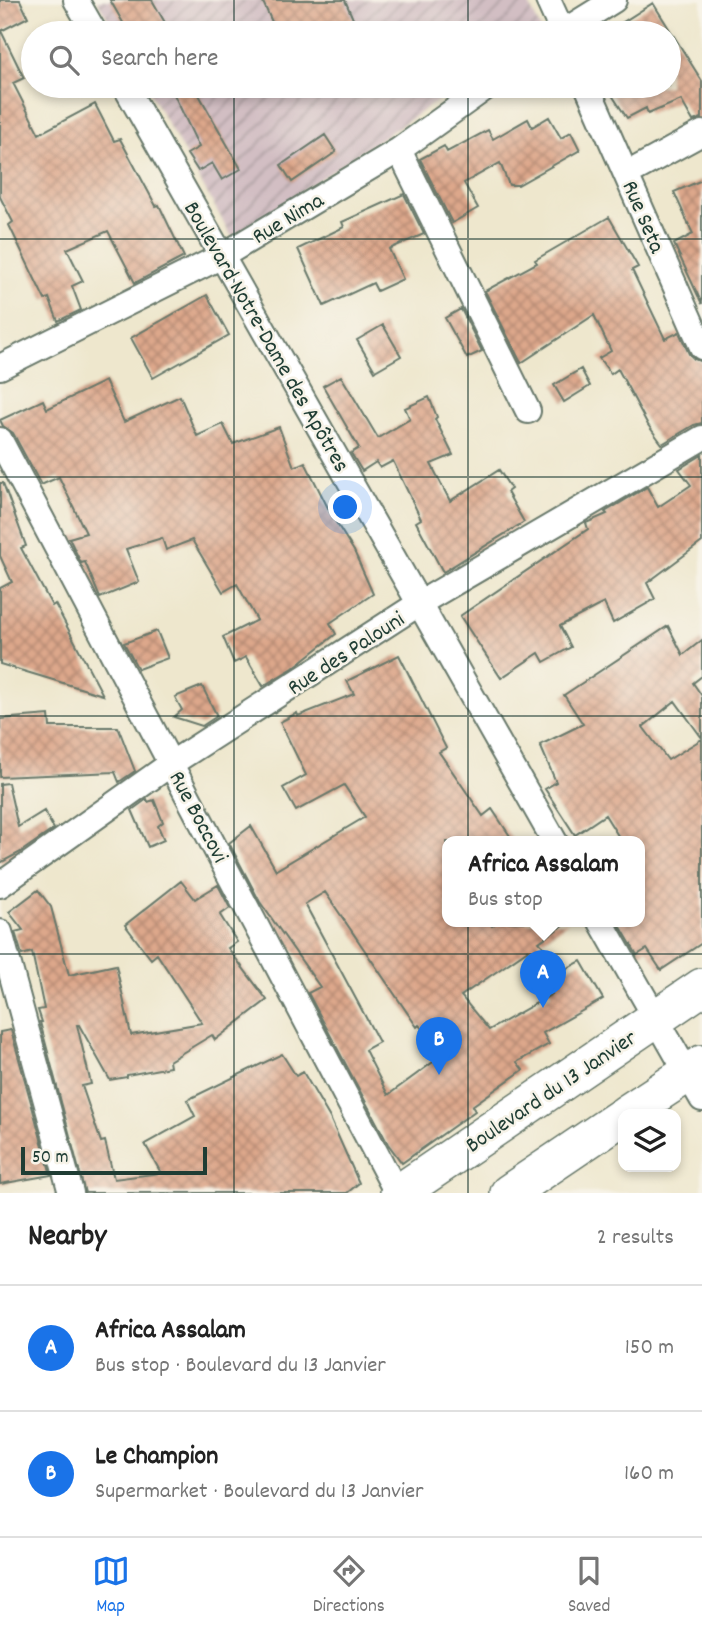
<!DOCTYPE html>
<meta charset="utf-8">
<style>
:root{--surface:#fff;--page:#f6f6f6;--text:#222;--muted:#767676;--line:#e0e0e0;--accent:#1a73e8}
body{margin:0;font-family:Dekko,sans-serif;background:var(--page);color:var(--text)}
.controls{position:absolute;right:21px;bottom:21px;display:grid;overflow:hidden;border-radius:14px;box-shadow:0 4px 10px #0003}
.controls button{width:63px;height:63px;display:grid;place-items:center;padding:0;border:0;border-bottom:2px solid var(--line);background:var(--surface);color:var(--text);font:35px sans-serif}
.scale{position:absolute;left:21px;bottom:18px;width:186px;box-sizing:border-box;padding-left:7px;border:4px solid #1f3d34;border-top:0;font-size:19px;line-height:24px;white-space:nowrap;color:#1f3d34;-webkit-text-stroke:5px #f7f3e8;paint-order:stroke}
.you{position:absolute;left:346px;top:508px;width:24px;height:24px;margin:-18px;border:5px solid #fff;border-radius:50%;background:#1a73e8;box-shadow:0 0 0 10px #1a73e833}
.badge{display:grid;place-items:center;width:46px;height:46px;border-radius:50%;background:var(--accent);color:#fff;font-size:23px;font-weight:700}
.pin{position:absolute;translate:-50% -58px;filter:drop-shadow(0 2px 4px #0008)}
.pin::after{content:'';position:absolute;top:37px;width:24px;height:21px;background:inherit;clip-path:polygon(0 0,100% 0,50% 100%)}
.popup{position:absolute;left:442px;top:836px;width:203px;height:91px;box-sizing:border-box;display:grid;place-content:center;border-radius:14px;background:var(--surface);filter:drop-shadow(0 2px 5px #0005);font-size:23px;white-space:nowrap;color:var(--muted)}
.popup b{font-size:26px;color:var(--text)}
.popup::after{content:'';position:absolute;left:50%;top:100%;margin-left:-14px;border:14px solid transparent;border-top-color:var(--surface)}
.list{margin:0;padding:0;list-style:none}
h2{display:flex;justify-content:space-between;align-items:center;height:91px;margin:0;padding:0 28px;font-size:30px}
h2 small{font-size:23px;font-weight:400;color:var(--muted)}
.list li{display:grid;grid-template-columns:46px 1fr auto;gap:21px;align-items:center;box-sizing:border-box;height:126px;padding:0 28px;border-top:2px solid var(--line)}
.list b{display:block;font-size:26px;white-space:nowrap}
.list p{margin:0;font-size:23px;white-space:nowrap;color:var(--muted)}
.list em{font-size:23px;font-style:normal;color:var(--muted)}
.icon{flex:none;width:38px;height:38px;fill:none;stroke:currentColor;stroke-width:2;stroke-linecap:round;stroke-linejoin:round}
.map{position:relative;flex:none;width:702px;height:1193px;overflow:hidden}
.search{position:absolute;background:var(--surface);box-shadow:0 4px 10px #0003;left:21px;right:21px;top:21px;height:77px;display:flex;align-items:center;gap:18px;box-sizing:border-box;padding:0 24px;border-radius:38px;color:var(--muted);font-size:26px}
.sheet{height:343px;background:var(--surface)}
nav{display:flex;justify-content:space-around;align-items:center;box-sizing:border-box;height:98px;border-top:2px solid var(--line);background:var(--surface);font-size:19px;color:var(--muted)}
nav a{display:grid;justify-items:center;gap:4px}
nav .on{color:var(--accent)}
.map>svg:first-child{display:block}
.industrial{fill:url(#industrial-furrows)}
.building{fill:url(#building-cross-hatch);fill-rule:evenodd}
.lines{fill:none;stroke-linecap:round;stroke-linejoin:round}
.minor-casing{stroke:#67786a;stroke-width:28}
.highway-casing{stroke:#67786a;stroke-width:40}
.minor{stroke:#fff;stroke-width:24}
.highway{stroke:#fff;stroke-width:37}
.grid{fill:none;stroke:#1f3d34;stroke-width:2;stroke-opacity:0.55}
.labels{text-anchor:middle;stroke-width:5;stroke-linejoin:round;paint-order:stroke}
.street-label{font-size:23px;fill:#1f3d34;stroke:#f7f3e8}
</style>
<div class="map">
<svg width="702" height="1193" viewBox="0 0 702 1193">
<defs>
<pattern id="industrial-furrows" width="10" height="10" patternUnits="userSpaceOnUse" patternTransform="scale(1.75)"><rect width="10" height="10" fill="#d2bec3"/><path d="M-1 1l2-2M0 10L10 0M9 11l2-2" fill="none" stroke="#aa9c9f"/></pattern>
<pattern id="building-cross-hatch" width="8" height="8" patternUnits="userSpaceOnUse" patternTransform="scale(1.75)"><rect width="8" height="8" fill="#dda78b"/><path d="M0 0l8 8M0 8l8-8" fill="none" stroke="#b38972"/></pattern>
</defs>
<rect width="100%" height="100%" fill="#f7f3e8"/>
<filter id="ink" filterUnits="userSpaceOnUse"><feTurbulence type="fractalNoise" baseFrequency=".0143" numOctaves="2"/><feDisplacementMap in="SourceGraphic" scale="14" xChannelSelector="R" yChannelSelector="G"/><feConvolveMatrix kernelMatrix="1 2 1 2 8 2 1 2 1" color-interpolation-filters="sRGB"/></filter>
<filter id="wash" filterUnits="userSpaceOnUse"><feTurbulence type="fractalNoise" baseFrequency=".00686" numOctaves="4" result="noise"/><feDisplacementMap in="SourceGraphic" scale="28" xChannelSelector="R" yChannelSelector="G"/><feGaussianBlur stdDeviation="1.57" result="paint"/><feColorMatrix in="noise" values="0 0 0 0 0 0 0 0 0 0 0 0 0 0 0 0 0 1.4 0 .05"/><feComposite in="paint" operator="in"/></filter>
<g filter="url(#wash)">
<rect width="100%" height="100%" fill="#eee7cd"/>
<path class="industrial" d="M97 0H527L542 32 116 33Z
M146 86H460L232 237Z"/>
<g id="blocks">
<path class="building" d="M0 0H20L28 17 1 31 24 78 13 83 39 134 95 104 114 141 120 139 156 206 159 205 184 257 135 283 108 231 67 249 83 281 72 286 81 310 58 321 49 298 45 300 9 225 13 222 0 197Z
M110 0H152L171 33H129Z
M262 0H345L359 33H277Z
M653 3 702 81V118L693 121 681 100 648 114 646 108 627 118 606 86H669V33H606Z
M170 86H194L241 169 222 180 212 163 198 171 187 154 199 147Z
M549 117 561 138 571 132 580 150 518 185H509L500 163 464 183 478 208 452 223 420 159 444 146 447 152 488 130 493 139 528 119 532 127Z
M325 135 336 152 292 182 281 165Z
M702 180V304L674 244 693 234 674 192Z
M404 194 424 234 389 249 403 279 377 291 373 283 324 306 298 249 344 227 342 222Z
M609 217 638 267 632 270 665 339 679 332 689 354 694 359 702 362V423L694 425 662 444 648 425 618 369 611 374 599 358 611 351 594 315 521 363 485 291 537 263 535 260Z
M207 295 229 335 153 378 131 338Z
M461 309 482 351 467 358 445 318Z
M383 325 401 356 375 371 357 340Z
M581 369 590 386 564 402 554 385Z
M341 376 378 438 410 419 405 408 429 397 437 417 435 419 453 455 431 464 450 501 499 470 511 489 507 492 524 522 443 572 416 522 421 519 393 461 380 468 376 462 362 471 351 453 359 448 323 386Z
M105 381 124 422 180 396 197 436 223 424 233 444 279 427 294 467 305 462 332 516 354 551 373 594 330 623 336 634 293 668 263 686 246 657 234 663 223 637 257 620 237 584 223 592 192 540 166 550 162 538 126 549 139 582 100 598 85 562 81 563 69 538 86 533 59 477 41 485 13 433 3 426 0 420 43 400 47 409Z
M702 455V542L647 583 655 599 613 623 604 603 596 607 560 626 571 647 544 662 539 653 501 678 460 616 588 529 586 523 607 514 605 512 647 487 658 507 691 485 679 469Z
M0 483H3L26 546 21 548 52 606 55 604 103 695 0 664V588L12 582 0 556Z
M668 626 683 655 702 640V676L693 683 702 696V738L675 701 643 727 668 760 702 739V943L661 970 647 949 637 955 618 922H639V842H622L605 815 575 835 545 789 556 782 540 745 583 724 564 695Z
M157 631 168 658 138 669 124 643Z
M399 655 446 748 439 752 483 816 492 809 514 842H447V922H489L492 926 498 922H568L539 942 564 970 581 961 603 999 543 1033 549 1044 517 1062 523 1070 472 1106 475 1111 402 1163 388 1144 308 993 320 987 260 902 229 843 251 826 276 870 365 817 344 785 296 811 283 788 306 775 280 722 297 713 298 716 354 694 347 681ZM325 892 417 1027 419 1025 444 1054 388 1095 365 1050 379 1042 305 904ZM528 950 552 994 489 1030 461 996Z
M202 686 217 716 202 726 174 717 182 710 175 697Z
M49 715 50 727H118L135 771 119 782 115 772 0 777V719Z
M8 783 18 827 44 811 54 829 19 853 0 863V784Z
M147 799 148 802 154 800 163 822 158 826 164 840 148 847 132 810Z
M181 881 195 899 218 885 230 908 220 915 237 942 228 948 267 1000 215 1040 212 1035 169 1061 170 1067 127 1075V1077L110 1080 79 1025H77L91 1084 82 1086 101 1142 105 1141 114 1179 161 1173 145 1144 195 1116 187 1100 282 1054 296 1076 303 1072 330 1118 359 1183 347 1193H85L40 1022H42L38 1010 44 1009 32 952 22 955 15 932 23 930 9 912 38 890 51 907 69 975 116 965 131 1035 202 1023 157 954 151 959 125 925Z
M11 1030 51 1175 0 1184V1032Z"/>
</g>
</g>
<g filter="url(#ink)">
<use href="#blocks" fill-opacity="0" stroke="#67786a" stroke-width="2"/>
<g class="lines">
<g class="minor-casing">
<path id="minor" d="M76 0 95 33
M548 0 563 33
M561 33 614 0
M125 86 555 842
M587 86 702 347
M399 150 528 411
M627 174 702 133
M0 367 222 256 399 150 488 86
M0 440 397 1193
M0 885 172 763 420 603 702 438
M601 922 702 1099
M0 932 71 1193"/>
</g>
<g class="highway-casing">
<path id="highway" d="M626 1114 702 1064
M399 1193 702 987
M509 1193 623 1116"/>
</g>
<use href="#minor" class="minor"/>
<use href="#highway" class="highway"/>
</g>
</g>
<path class="grid" d="M234 0V33M468 0V33M234 86V1193M468 86V1193M0 239H702M0 477H702M0 716H702M0 954H702"/>
<g class="labels">
<g class="street-label">
<text transform="translate(645 216) rotate(67)" y="8">Rue Seta</text>
<text transform="translate(287 217) rotate(-31)" y="8">Rue Nima</text>
<text transform="translate(268 336) rotate(60)" y="8">Boulevard Notre-Dame des Apôtres</text>
<text transform="translate(345 652) rotate(-33)" y="8">Rue des Palouni</text>
<text transform="translate(200 816) rotate(62)" y="8">Rue Boccovi</text>
<text transform="translate(550 1090) rotate(-34)" y="8">Boulevard du 13 Janvier</text>
</g>
</g>
</svg>
<div class="controls">
<button><svg class="icon" aria-label="layers" viewBox="0 0 24 24"><path d="M12 4l9 5-9 5-9-5zM3 14l9 5 9-5"/></svg></button>
</div>
<div class="scale">50 m</div>
<div class="you"></div>
<div class="pin badge" style="left:543px;top:1008px">A</div>
<div class="popup"><b>Africa Assalam</b>Bus stop</div>
<div class="pin badge" style="left:439px;top:1075px">B</div>
<div class="search"><svg class="icon" aria-label="search" viewBox="0 0 24 24"><circle cx="10" cy="10" r="6"/><path d="M15 15l6 6"/></svg>Search here</div>
</div>
<section class="sheet">
<h2>Nearby<small>2 results</small></h2>
<ul class="list">
<li><span class="badge">A</span><div><b>Africa Assalam</b><p>Bus stop · Boulevard du 13 Janvier</p></div><em>150 m</em></li>
<li><span class="badge">B</span><div><b>Le Champion</b><p>Supermarket · Boulevard du 13 Janvier</p></div><em>160 m</em></li>
</ul>
</section>
<nav>
<a class="on"><svg class="icon" aria-label="map" viewBox="0 0 24 24"><path d="M3 6l6-2 6 2 6-2v14l-6 2-6-2-6 2zM9 4v14M15 6v14"/></svg>Map</a>
<a><svg class="icon" aria-label="directions" viewBox="0 0 24 24"><path d="M12 3l9 9-9 9-9-9zM9 14v-3h6M13 9l2 2-2 2"/></svg>Directions</a>
<a><svg class="icon" aria-label="saved" viewBox="0 0 24 24"><path d="M7 4h10v16l-5-4-5 4z"/></svg>Saved</a>
</nav>
